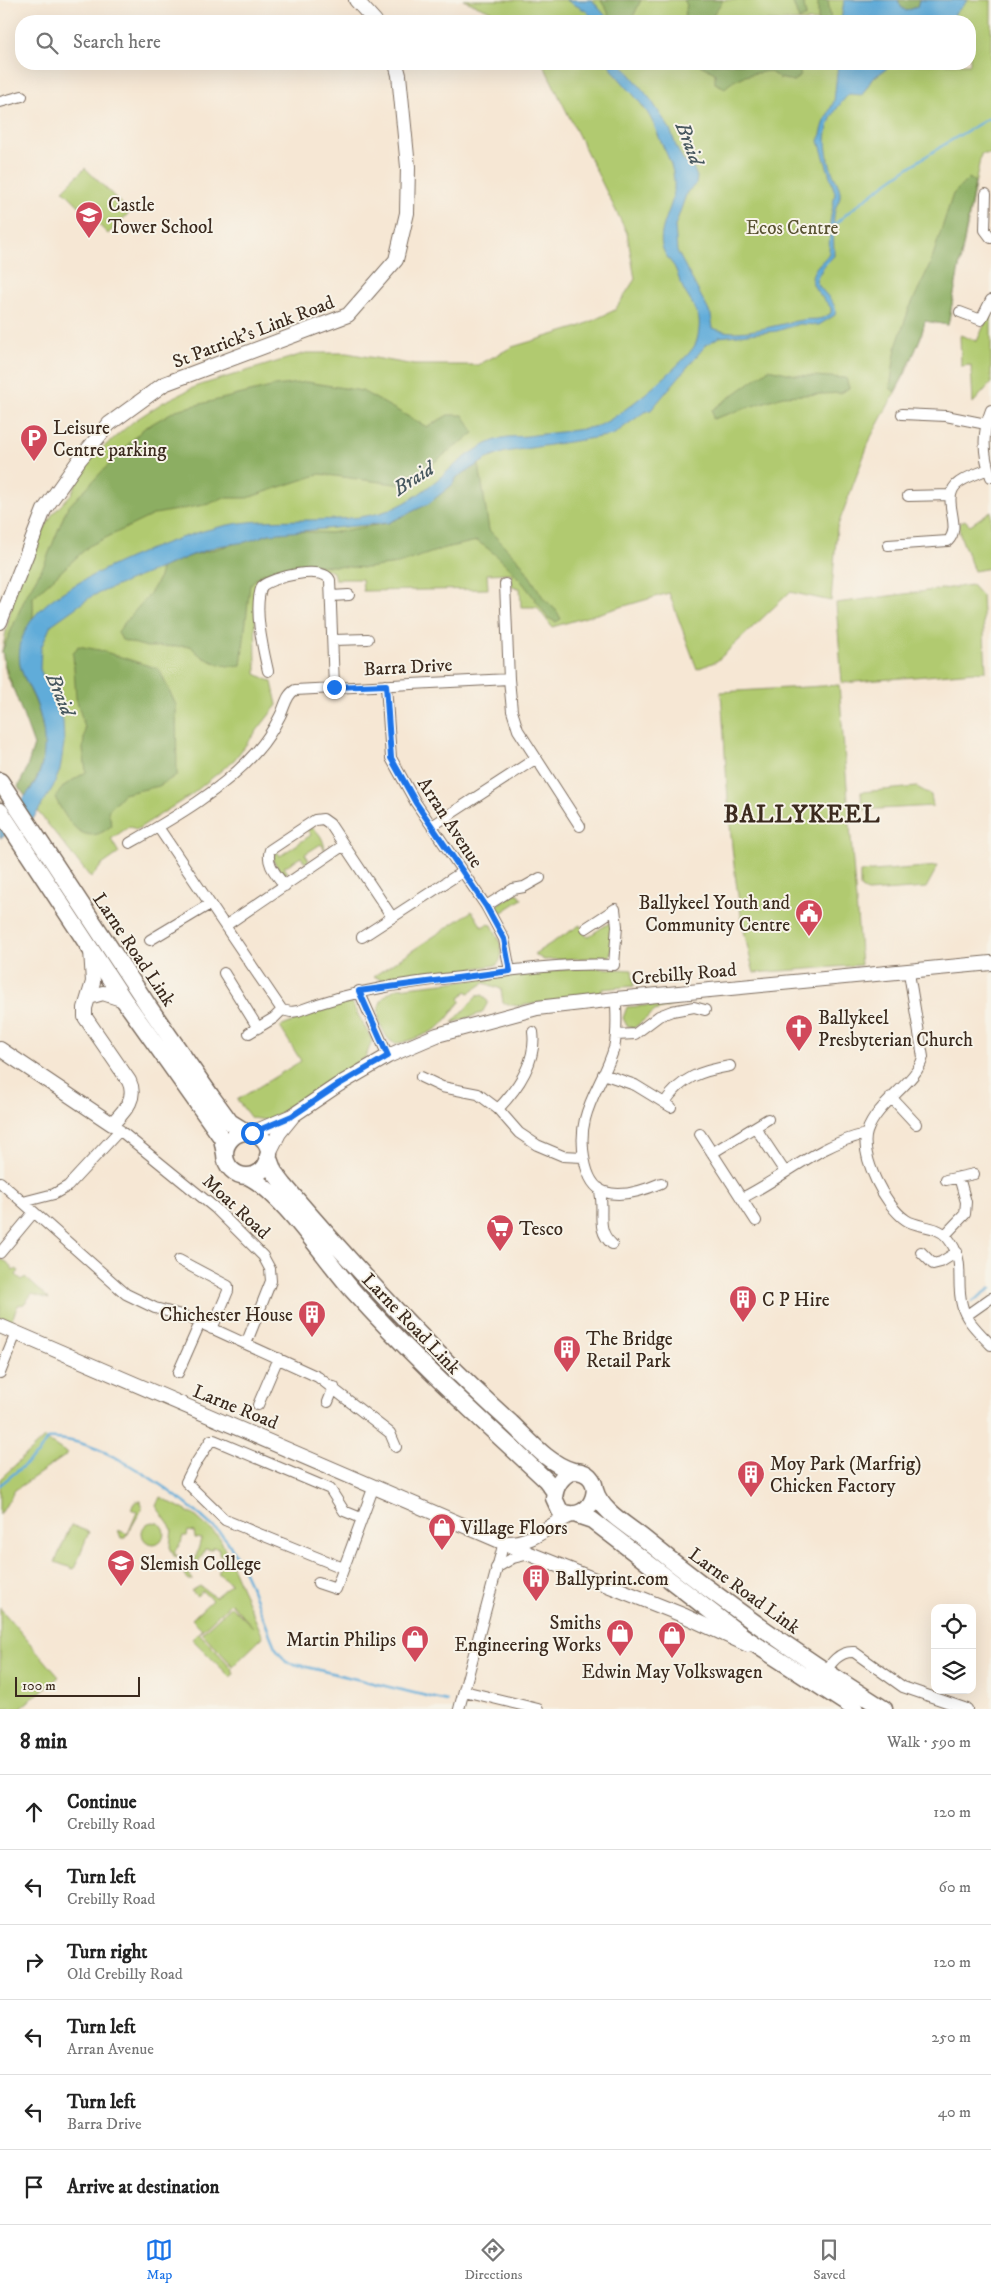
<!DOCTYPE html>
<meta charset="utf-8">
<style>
:root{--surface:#fff;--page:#f2f2f2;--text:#222;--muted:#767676;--line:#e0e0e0;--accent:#1a73e8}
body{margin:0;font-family:"IM FELL DW Pica",serif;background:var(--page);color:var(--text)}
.controls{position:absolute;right:15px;bottom:15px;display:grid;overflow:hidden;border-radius:10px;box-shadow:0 5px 20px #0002}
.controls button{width:45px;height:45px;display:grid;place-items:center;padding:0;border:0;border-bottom:1px solid var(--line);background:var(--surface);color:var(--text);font:25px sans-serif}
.scale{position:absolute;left:15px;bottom:12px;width:125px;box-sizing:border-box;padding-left:5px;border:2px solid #3b2a1e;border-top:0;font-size:14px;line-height:18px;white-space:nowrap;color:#3b2a1e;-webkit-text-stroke:4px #f7f3e8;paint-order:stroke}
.stop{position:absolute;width:15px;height:15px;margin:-11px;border:4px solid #1a73e8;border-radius:50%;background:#fff}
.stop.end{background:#1a73e8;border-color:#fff;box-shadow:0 1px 5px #0008}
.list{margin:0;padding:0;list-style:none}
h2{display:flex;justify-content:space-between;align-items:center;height:65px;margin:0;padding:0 20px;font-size:21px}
h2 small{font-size:16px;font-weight:400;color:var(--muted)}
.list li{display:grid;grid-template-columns:32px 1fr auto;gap:15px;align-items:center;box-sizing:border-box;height:75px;padding:0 20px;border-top:1px solid var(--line)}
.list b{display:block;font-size:19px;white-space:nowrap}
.list p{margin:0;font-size:16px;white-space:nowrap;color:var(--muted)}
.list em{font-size:16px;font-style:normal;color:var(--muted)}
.icon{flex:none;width:28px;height:28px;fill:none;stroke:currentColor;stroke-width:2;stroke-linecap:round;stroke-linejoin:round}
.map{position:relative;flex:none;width:991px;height:1709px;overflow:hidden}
.search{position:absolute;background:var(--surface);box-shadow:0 5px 20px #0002;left:15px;right:15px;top:15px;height:55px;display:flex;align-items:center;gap:12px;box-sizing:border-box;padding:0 18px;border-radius:20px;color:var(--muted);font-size:19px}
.sheet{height:515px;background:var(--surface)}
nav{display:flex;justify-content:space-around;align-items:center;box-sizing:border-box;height:70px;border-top:1px solid var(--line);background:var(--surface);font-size:14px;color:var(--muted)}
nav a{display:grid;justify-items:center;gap:2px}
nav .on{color:var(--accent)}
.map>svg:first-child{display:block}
.green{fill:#b1ca6f;stroke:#767a46}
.forest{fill:#8cae62;stroke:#646c40}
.water{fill:#60acd9;stroke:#4e6b7c}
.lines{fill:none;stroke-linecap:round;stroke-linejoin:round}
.stream{stroke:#60acd9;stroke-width:2.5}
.street-casing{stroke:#7c6c5e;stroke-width:12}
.secondary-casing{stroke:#7c6c5e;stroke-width:16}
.primary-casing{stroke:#7c6c5e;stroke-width:19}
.street{stroke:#fff;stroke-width:10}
.secondary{stroke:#fff;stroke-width:14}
.primary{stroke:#fff;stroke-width:16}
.route{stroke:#1a73e8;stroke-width:6}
.labels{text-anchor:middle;stroke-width:4;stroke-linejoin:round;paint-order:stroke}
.poi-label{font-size:19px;fill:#3b2a1e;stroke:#f7f3e8;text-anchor:start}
.park-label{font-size:19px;fill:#585232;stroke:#f7f3e8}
.street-label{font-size:19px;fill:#3b2a1e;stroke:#f7f3e8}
.water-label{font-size:20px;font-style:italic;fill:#48585f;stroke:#f7f3e8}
.district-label{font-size:24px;font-weight:bold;letter-spacing:1px;fill:#3b2a1e;stroke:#f7f3e8}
</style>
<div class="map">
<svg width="991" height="1709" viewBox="0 0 991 1709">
<rect width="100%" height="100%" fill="#f7f3e8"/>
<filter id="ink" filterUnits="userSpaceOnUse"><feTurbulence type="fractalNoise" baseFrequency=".02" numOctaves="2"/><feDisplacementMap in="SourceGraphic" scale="10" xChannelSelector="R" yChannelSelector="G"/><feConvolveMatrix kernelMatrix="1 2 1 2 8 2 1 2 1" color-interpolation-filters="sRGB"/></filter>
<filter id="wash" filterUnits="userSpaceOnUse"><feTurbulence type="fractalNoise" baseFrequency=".0096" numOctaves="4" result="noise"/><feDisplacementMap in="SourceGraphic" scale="20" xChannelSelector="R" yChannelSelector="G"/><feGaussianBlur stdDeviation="1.12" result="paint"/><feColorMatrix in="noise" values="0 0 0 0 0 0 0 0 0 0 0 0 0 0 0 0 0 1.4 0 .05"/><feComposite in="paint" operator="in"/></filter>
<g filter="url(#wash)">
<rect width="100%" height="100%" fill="#f6e7d4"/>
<path class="green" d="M463 0H991V154H981L948 325 925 321 921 337 905 374 871 437 837 528 831 601 790 592 717 661 697 669 669 593 552 627 537 607H521L520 588 512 587 511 573 487 574 488 589 363 591 362 579H335L333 572 329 570 296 569 260 580 255 590 256 674 272 682 277 705 234 760 191 795 136 830 130 826 111 839 119 853 102 865 91 878 18 787 26 771 34 745 20 705 6 673 2 651 17 579 52 515 72 493 86 462 134 421 162 403 197 386 306 353H347L414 365H478L512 347 579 327 615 310 635 279 627 233 543 64H970V21H509L486 9Z
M85 168 130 212 108 234 63 190Z
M991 310V383L973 403 971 365 961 366 960 335 977 341Z
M991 511V568L974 571 960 535 959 523 965 520 970 525Z
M972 585 982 596 986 671 842 683 836 603Z
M839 685 861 965 754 973C729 882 728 785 721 692Z
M917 787 931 795 933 806 862 810 861 792Z
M312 828C320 832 324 841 325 850L321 844 305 854 309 860 305 863 301 857 284 867 288 873 282 874 273 860 276 850 280 856 311 835 307 829Z
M938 866 926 888 867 892 860 887V872Z
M514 893 519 894 522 899 499 914 495 909 498 904Z
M472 911 482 927 487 924 492 925C498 937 507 954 497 965L383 981 374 976Z
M609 923 613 924 611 953 609 957 544 960 534 954 580 925 586 936H589Z
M585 967 632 970 634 986 602 989V995L517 1006 503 1003 501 989 484 983 469 993 466 991 459 999 461 1001C453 1009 447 1021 438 1028 430 1033 402 1045 394 1043 389 1041 386 1036 384 1032 374 1013 377 996 398 988Z
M483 995 488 1002 482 1013 452 1023 477 996Z
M351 1002 372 1040 366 1057 272 1118 265 1120 251 1118 237 1100 301 1061 280 1027 328 1007Z
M680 1003 655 1011 634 1028 627 1026 623 1018 627 1007Z
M0 1259 7 1262 14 1271 16 1269 19 1271 16 1275 22 1280 25 1277 49 1299 32 1294 24 1304 18 1305 11 1322 0 1317Z
M44 1438 68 1454 15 1490 0 1515V1479Z
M160 1497 194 1515 220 1538 263 1637 233 1666 202 1633 231 1606 253 1627 231 1603 199 1633 232 1668 234 1674 230 1677 192 1639 202 1629 192 1619 212 1600 202 1591 197 1596 191 1591 200 1586 215 1597 231 1584 218 1573 224 1556 219 1554V1549L213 1547 211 1550 205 1549 197 1565 189 1574 193 1580H188L181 1566 182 1564 186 1570 196 1557 201 1539 195 1538 194 1532 188 1531 187 1536H183L181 1543 174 1552 178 1557 174 1556 170 1547 172 1529 156 1506Z
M136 1501H141L142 1509 125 1538H121L118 1530 128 1534 137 1512 131 1509Z
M142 1533a11 11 0 1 1 22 0a11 11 0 1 1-22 0Z
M71 1525 89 1532 74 1569 55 1562Z
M0 1608 59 1677 19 1709H0Z"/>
<path class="forest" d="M604 0H641L631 21H611L607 10 601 1Z
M684 0H723L709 21H683L687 5Z
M792 0H803L806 16 799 20Z
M818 0H828L831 21H818Z
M898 0H919L917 7 906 11 901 7Z
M698 64H797L801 76 793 81 779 78 769 71C754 73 735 77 725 88L715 83V73Z
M969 178 975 182 948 325 925 321C919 347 907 369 895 392L890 388 896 347 909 309 930 265 953 194Z
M769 369 796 375 846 378 849 388 841 393 783 396 713 419 712 410Z
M307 382 362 391 427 427 448 415H463L474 433 403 485 320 474 247 498H222L209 504 155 514 89 546 33 597C33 604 34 614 32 620 26 632 18 650 20 664 23 679 32 692 37 706 49 744 48 764 26 796L18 787 26 771 34 745 5 666 2 651 26 596 45 563 67 508 143 429 176 410 275 386Z
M479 464 489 530 522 564 544 599 556 610 561 619 556 622 548 618C528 588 507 560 477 541L445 548 398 564 367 568 296 564 258 576 250 585 241 666C226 669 199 659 191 646L147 647 122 640 118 632C132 610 158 593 161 568L190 556 269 534 289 531 330 533 388 523 428 504 452 485 457 477Z
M78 646 99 650 159 669 176 705 177 775 159 786 123 794 108 811 112 825C84 851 66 820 55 797L65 785 86 772 83 749 85 728 76 698 73 654Z"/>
<path class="water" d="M566 0H592L610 21H596L586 11Z
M844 0H898L901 7 906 11 917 7 919 0H968L953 16 940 21H841Z
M609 64H622L651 100 670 129 677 149 684 161 693 167 697 177 696 184 687 192 675 226 677 251 711 315 713 328C737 339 777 324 802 320 813 318 820 322 831 313V308C823 296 804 285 816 268 820 262 826 259 829 253L830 222 835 193 819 141 825 120 834 101 838 64H893L872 79 862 95 849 94C824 120 821 140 833 174 836 181 841 188 840 196 840 201 836 205 835 210 832 225 834 242 834 256L824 266 816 280C820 292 839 302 835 315L819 325 799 324 777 331 719 337 706 345 651 410 643 413 613 435 505 452 487 459 457 477 452 485 428 504 388 523 269 534 246 542 218 546 190 556 92 596 51 625 41 648 40 669 63 721 64 743 60 770 53 787 33 819 18 829 0 838V816C46 790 53 747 35 700 30 688 23 678 20 665 15 633 38 607 63 592 110 563 194 527 249 522 289 518 353 524 389 510 433 494 458 451 502 438 511 436 519 437 527 436 549 433 577 431 597 426 615 422 687 361 695 345 698 340 700 326 699 320 697 307 687 298 682 286 679 281 678 274 675 268 671 261 664 255 662 246 658 228 673 208 674 190 675 169 669 159 661 142 656 130 652 118 644 108 633 92 617 79 609 64Z"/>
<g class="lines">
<path class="stream" d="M834 225C879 184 938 147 991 117
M972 1302 991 1288
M0 1485 38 1454 47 1439C97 1436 164 1485 201 1516 209 1524 222 1533 228 1542 248 1575 261 1613 275 1647L286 1662 447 1701"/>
</g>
</g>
<g filter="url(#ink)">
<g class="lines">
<g class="street-casing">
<path id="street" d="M0 102 22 96
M986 194 985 230 991 238
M960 312 981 320 991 300
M991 410C982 432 983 455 991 477
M902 414 946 416 986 424
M908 496 951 495
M888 545 948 541C963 526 941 501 956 485 964 477 978 474 988 469
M331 596 349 595
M333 640 368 639
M268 671C263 649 253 607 262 586 273 577 322 565 330 580L334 687
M509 679 512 711 518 730 580 826
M386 685 391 758 416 803 486 906 504 939 510 971
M432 826 535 759
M158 827 282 1010
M130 843C174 818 223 790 257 751 266 741 274 728 280 716 285 707 286 695 295 690L509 679 505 584
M285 886C277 875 265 864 270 850L315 820 323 819 330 824 392 917
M486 906 513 889 524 887 540 878
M225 926 344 845
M362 937 462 872
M150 940 210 904
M224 973 258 1028
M909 973 923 1057C917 1083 877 1102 867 1132 859 1156 886 1207 906 1220 918 1228 937 1225 947 1237 967 1261 955 1279 962 1305 965 1320 981 1334 991 1345
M359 991 388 1056
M616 999C616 1015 618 1032 614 1048 607 1073 591 1094 585 1119 580 1139 582 1184 605 1192 623 1198 645 1190 661 1183
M282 1010 291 1012 298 1011C357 988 414 982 477 975 523 969 567 963 614 965L617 926 615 909 586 928
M249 1033 274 1018 282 1010
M616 1035 635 1034 659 1016 672 1011 694 1007 705 1010
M603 1074 635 1085 671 1107
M421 1077 442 1087 478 1094 498 1109 519 1133 537 1145 563 1156 583 1157
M891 1097 916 1124
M665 1102C682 1077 701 1071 730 1066
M498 1109C517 1089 537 1061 533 1032
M112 1124 215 1208 263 1256 270 1269 271 1281 246 1344
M755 1127 785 1172
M700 1134 756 1221
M712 1153 768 1119
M946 1180 974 1174
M0 1182 126 1294 155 1308 185 1316 318 1377 390 1433 396 1447
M599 1188C606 1208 594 1229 612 1244
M742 1198C784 1177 819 1144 866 1134
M23 1202 54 1194 68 1186 120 1130
M946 1234 965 1214 966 1202 959 1177
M921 1252 933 1264 941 1262 957 1252
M0 1253 34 1212
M179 1260 228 1286V1291L212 1329
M967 1315 991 1298
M0 1373 16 1333
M178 1373 200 1323
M328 1402 334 1387
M258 1405 278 1358
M343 1568 225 1520 186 1482 194 1466 211 1440H214L330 1489 344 1511 361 1518
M496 1568 513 1558 530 1554
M318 1583 336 1589 374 1486
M823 1675C831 1663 839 1651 854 1652L903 1687 967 1709
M464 1691 538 1709
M459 1709 504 1542"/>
</g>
<g class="secondary-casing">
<path id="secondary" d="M356 0 375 21
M0 622 44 510 80 459 109 424 164 384 348 315 396 260 407 213 408 167 399 75 396 64
M89 997 103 993 124 1000
M0 1049 112 1124C123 1112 138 1099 129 1081L85 1017V1008L93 982 91 950
M252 1133 292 1116 338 1085 388 1056 437 1035 537 1008 616 999 991 963
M269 1153 279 1133 292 1117
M0 1326 530 1554 685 1616 748 1645
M508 1543C534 1543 548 1525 571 1515"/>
</g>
<g class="primary-casing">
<path id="primary" d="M0 781 149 1007 211 1096 230 1122 246 1132
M0 811 124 1000 222 1138 225 1154
M225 1154a22 22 0 1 1 44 0a22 22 0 1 1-44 0Z
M268 1156 274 1172 284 1185C355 1268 429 1349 511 1423 529 1440 548 1464 573 1471
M247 1176C281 1191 327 1262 354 1292 414 1359 481 1419 546 1480L555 1492
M573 1471C611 1471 594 1528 560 1511L554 1498C555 1486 561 1476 573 1471Z
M595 1490C600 1510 627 1525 642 1537 719 1600 800 1656 884 1709
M577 1515 592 1520 744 1637 855 1709"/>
</g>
<use href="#street" class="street"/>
<use href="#secondary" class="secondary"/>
<use href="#primary" class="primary"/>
</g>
</g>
<g class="lines" filter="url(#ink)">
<path class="route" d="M252 1133 292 1116 338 1085 388 1056 359 991 510 971 504 939 486 906 416 803 391 758 386 685 334 687"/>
</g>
<defs>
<g id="school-pin" transform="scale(1.4375)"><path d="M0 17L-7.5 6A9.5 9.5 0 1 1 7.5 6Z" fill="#d1495b" stroke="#f7f3e8"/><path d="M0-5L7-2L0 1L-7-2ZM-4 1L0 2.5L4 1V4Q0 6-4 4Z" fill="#fff"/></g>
<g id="parking-pin" transform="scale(1.4375)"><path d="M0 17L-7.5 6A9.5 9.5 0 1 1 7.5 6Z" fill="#d1495b" stroke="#f7f3e8"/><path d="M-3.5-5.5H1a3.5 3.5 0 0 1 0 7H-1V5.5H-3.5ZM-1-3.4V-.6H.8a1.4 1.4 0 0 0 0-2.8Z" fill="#fff"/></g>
<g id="civic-pin" transform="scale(1.4375)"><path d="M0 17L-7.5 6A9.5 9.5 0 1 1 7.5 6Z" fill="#d1495b" stroke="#f7f3e8"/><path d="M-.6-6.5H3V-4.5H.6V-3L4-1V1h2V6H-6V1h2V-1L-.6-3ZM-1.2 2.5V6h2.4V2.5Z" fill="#fff"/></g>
<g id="church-pin" transform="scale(1.4375)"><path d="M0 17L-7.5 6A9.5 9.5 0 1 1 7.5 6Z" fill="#d1495b" stroke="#f7f3e8"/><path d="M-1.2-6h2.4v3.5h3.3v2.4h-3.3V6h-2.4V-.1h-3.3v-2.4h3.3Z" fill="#fff"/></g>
<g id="supermarket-pin" transform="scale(1.4375)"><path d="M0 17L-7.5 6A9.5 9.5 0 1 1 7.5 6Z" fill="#d1495b" stroke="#f7f3e8"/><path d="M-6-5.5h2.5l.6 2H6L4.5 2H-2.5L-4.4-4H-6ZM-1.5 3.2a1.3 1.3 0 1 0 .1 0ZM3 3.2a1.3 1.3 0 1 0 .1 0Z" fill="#fff"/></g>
<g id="building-pin" transform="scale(1.4375)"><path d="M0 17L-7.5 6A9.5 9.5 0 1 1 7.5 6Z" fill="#d1495b" stroke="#f7f3e8"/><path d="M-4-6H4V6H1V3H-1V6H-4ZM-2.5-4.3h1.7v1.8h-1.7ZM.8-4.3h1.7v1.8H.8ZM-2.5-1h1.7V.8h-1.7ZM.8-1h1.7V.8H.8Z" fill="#fff"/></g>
<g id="shop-pin" transform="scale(1.4375)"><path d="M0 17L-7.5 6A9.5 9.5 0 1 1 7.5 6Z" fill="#d1495b" stroke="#f7f3e8"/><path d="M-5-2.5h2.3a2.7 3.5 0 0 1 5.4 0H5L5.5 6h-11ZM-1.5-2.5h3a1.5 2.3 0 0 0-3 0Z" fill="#fff"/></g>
</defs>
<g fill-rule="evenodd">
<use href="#school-pin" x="89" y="215"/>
<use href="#parking-pin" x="34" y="438"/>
<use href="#civic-pin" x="809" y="913"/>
<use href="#church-pin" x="799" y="1028"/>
<use href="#supermarket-pin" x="500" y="1228"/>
<use href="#building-pin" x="743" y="1299"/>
<use href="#building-pin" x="312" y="1314"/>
<use href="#building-pin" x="567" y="1349"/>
<use href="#building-pin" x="751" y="1474"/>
<use href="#shop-pin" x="442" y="1527"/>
<use href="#school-pin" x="121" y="1563"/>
<use href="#building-pin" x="536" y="1578"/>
<use href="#shop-pin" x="620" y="1633"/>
<use href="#shop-pin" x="672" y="1635"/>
<use href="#shop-pin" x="415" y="1639"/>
</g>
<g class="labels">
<g class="poi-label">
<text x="108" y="211">Castle<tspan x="108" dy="22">Tower School</tspan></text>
<text x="53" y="434">Leisure<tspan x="53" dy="22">Centre parking</tspan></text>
<text x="790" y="909" text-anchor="end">Ballykeel Youth and<tspan x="790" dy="22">Community Centre</tspan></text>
<text x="818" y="1024">Ballykeel<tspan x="818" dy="22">Presbyterian Church</tspan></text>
<text x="519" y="1235">Tesco</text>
<text x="762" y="1306">C P Hire</text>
<text x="293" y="1321" text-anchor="end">Chichester House</text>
<text x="586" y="1345">The Bridge<tspan x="586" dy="22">Retail Park</tspan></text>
<text x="770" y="1470">Moy Park (Marfrig)<tspan x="770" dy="22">Chicken Factory</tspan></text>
<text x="461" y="1534">Village Floors</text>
<text x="140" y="1570">Slemish College</text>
<text x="555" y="1585">Ballyprint.com</text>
<text x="601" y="1629" text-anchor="end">Smiths<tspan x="601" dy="22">Engineering Works</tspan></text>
<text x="396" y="1646" text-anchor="end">Martin Philips</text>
<text x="672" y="1678" text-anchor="middle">Edwin May Volkswagen</text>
</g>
<g class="park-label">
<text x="792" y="234">Ecos Centre</text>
</g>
<g class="street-label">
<text transform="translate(253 331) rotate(-21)" y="7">St Patrick’s Link Road</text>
<text transform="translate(408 666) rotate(-3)" y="7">Barra Drive</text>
<text transform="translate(451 822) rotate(57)" y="7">Arran Avenue</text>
<text transform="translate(135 949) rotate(56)" y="7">Larne Road Link</text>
<text transform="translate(684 973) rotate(-5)" y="7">Crebilly Road</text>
<text transform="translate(237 1206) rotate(43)" y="7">Moat Road</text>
<text transform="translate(412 1323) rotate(46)" y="7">Larne Road Link</text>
<text transform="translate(236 1406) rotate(22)" y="7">Larne Road</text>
<text transform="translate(745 1590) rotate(36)" y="7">Larne Road Link</text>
</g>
<g class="water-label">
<text transform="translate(690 143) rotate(69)" y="7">Braid</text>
<text transform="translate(413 478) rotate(-33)" y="7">Braid</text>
<text transform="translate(61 694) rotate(68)" y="7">Braid</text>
</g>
<g class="district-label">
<text x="802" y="822">BALLYKEEL</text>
</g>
</g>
</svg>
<div class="controls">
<button><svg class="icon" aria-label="locate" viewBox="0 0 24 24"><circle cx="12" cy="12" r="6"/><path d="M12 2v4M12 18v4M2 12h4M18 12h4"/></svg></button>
<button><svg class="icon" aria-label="layers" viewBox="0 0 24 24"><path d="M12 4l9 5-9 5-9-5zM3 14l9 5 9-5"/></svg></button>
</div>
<div class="scale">100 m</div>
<div class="stop" style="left:252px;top:1133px"></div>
<div class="stop end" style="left:334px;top:687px"></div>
<div class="search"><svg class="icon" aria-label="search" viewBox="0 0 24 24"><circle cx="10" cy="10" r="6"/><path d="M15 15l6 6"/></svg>Search here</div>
</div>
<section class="sheet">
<h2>8 min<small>Walk · 590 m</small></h2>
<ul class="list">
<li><svg class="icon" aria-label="ahead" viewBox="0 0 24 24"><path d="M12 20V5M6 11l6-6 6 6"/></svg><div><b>Continue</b><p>Crebilly Road</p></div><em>120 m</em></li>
<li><svg class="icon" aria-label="left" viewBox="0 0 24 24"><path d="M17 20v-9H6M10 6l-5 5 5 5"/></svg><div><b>Turn left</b><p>Crebilly Road</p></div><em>60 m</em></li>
<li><svg class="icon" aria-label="right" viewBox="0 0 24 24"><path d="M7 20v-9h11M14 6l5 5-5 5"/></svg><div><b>Turn right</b><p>Old Crebilly Road</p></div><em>120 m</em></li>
<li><svg class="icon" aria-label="left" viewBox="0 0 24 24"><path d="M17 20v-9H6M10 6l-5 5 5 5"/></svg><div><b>Turn left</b><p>Arran Avenue</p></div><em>250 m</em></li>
<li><svg class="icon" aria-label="left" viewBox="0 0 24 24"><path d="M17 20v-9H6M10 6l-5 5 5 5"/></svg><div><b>Turn left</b><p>Barra Drive</p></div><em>40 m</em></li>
<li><svg class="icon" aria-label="arrive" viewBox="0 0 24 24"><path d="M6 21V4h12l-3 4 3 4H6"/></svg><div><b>Arrive at destination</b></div></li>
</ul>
</section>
<nav>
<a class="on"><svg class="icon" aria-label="map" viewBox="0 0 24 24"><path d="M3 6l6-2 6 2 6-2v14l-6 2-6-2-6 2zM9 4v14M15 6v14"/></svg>Map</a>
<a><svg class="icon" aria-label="directions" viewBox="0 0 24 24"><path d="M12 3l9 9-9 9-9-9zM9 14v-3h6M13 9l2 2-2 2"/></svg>Directions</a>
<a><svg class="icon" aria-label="saved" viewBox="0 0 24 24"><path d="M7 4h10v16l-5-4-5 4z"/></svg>Saved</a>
</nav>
